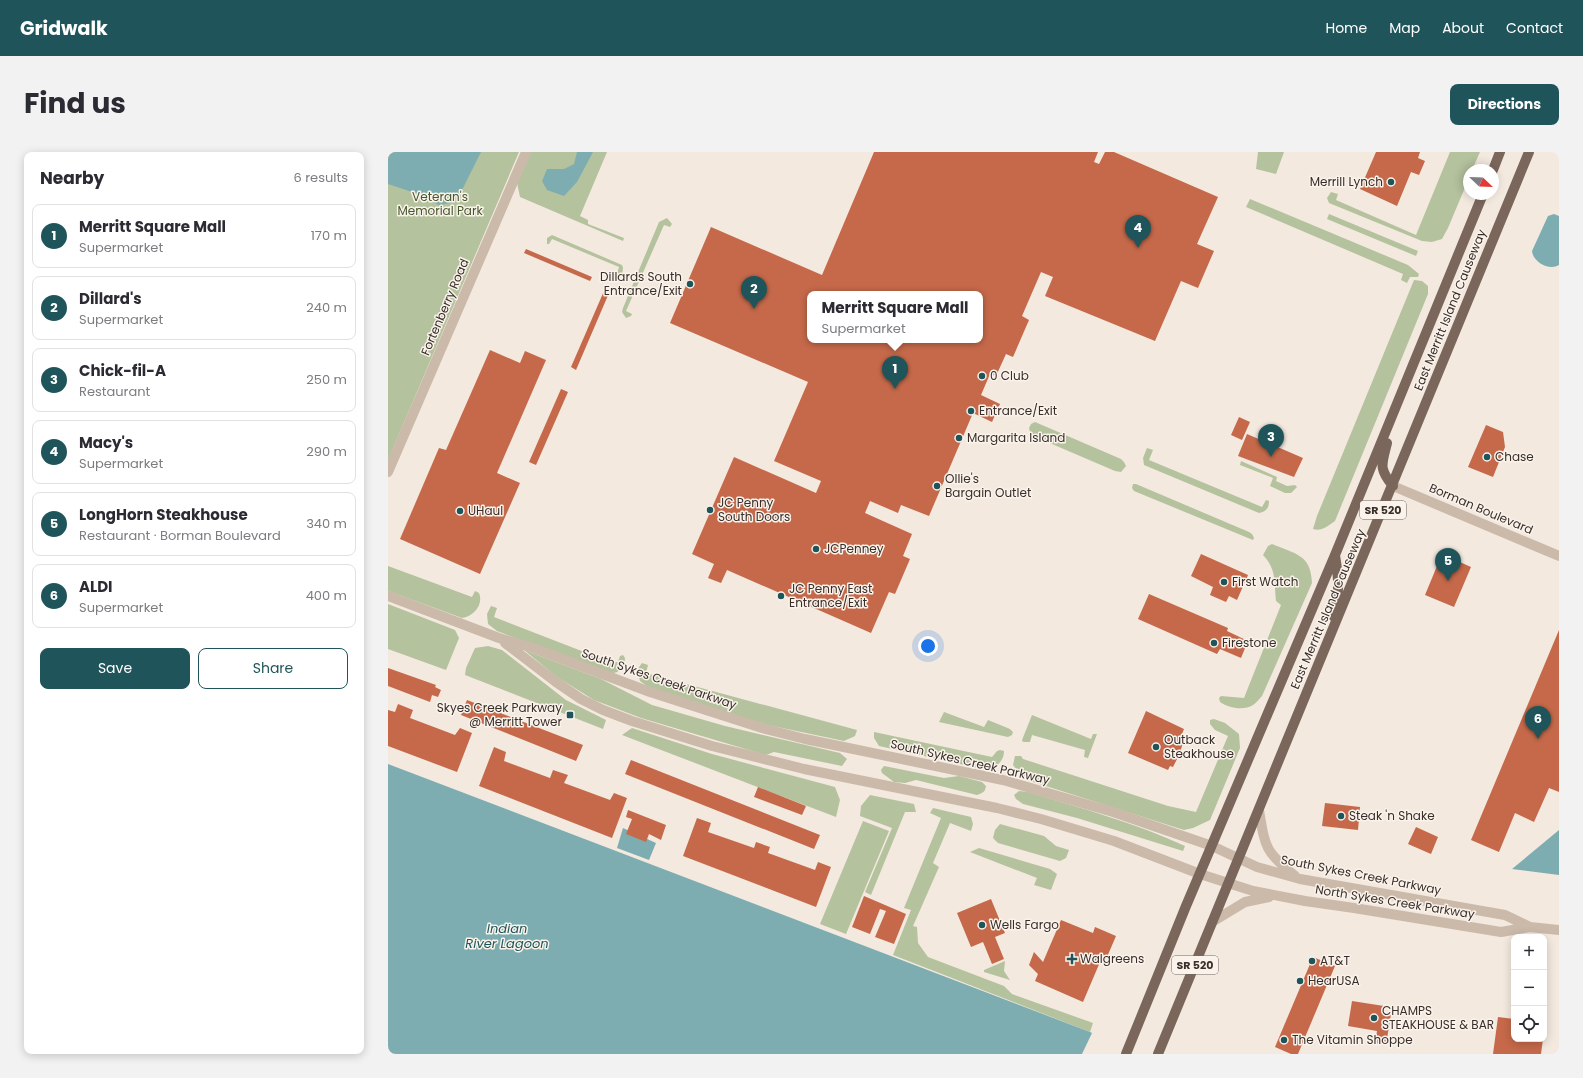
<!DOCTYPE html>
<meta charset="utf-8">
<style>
:root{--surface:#fff;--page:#f2f2f3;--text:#2b2b33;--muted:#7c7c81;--line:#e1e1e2;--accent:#1f555a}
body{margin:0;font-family:Poppins,sans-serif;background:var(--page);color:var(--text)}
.controls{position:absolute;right:12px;bottom:12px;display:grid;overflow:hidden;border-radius:8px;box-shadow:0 2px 10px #0003}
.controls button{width:36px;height:36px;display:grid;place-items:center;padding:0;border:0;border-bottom:1px solid var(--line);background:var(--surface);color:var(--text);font:20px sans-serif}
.compass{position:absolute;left:1075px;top:12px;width:36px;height:36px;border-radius:50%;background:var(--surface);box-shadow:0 2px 10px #0003;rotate:113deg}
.you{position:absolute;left:540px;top:494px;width:14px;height:14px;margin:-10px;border:3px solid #fff;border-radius:50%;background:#1a73e8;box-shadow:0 0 0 6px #1a73e833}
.badge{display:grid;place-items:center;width:26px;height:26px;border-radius:50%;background:var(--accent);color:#fff;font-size:13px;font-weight:700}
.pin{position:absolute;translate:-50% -33px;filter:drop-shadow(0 1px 2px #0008)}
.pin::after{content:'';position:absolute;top:21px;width:14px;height:12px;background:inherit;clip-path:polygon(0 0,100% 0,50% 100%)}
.popup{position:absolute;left:419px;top:139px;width:176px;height:52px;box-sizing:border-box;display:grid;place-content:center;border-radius:8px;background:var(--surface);filter:drop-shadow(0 1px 3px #0005);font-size:13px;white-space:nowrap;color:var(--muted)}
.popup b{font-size:15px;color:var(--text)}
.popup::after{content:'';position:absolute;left:50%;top:100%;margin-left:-8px;border:8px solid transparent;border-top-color:var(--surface)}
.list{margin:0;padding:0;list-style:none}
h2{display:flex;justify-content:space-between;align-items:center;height:52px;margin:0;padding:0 16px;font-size:17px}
h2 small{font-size:13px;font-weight:400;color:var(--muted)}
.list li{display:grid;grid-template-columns:26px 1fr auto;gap:12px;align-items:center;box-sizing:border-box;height:64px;margin:0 8px 8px;padding:0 8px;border:1px solid var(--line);border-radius:8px}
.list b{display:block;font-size:15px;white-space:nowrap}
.list p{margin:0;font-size:13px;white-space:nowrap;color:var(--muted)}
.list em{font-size:13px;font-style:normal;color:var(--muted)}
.actions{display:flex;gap:8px;padding:12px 16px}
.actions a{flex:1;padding:9px 0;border:1px solid var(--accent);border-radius:8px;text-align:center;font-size:14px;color:var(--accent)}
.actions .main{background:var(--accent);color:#fff}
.icon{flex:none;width:22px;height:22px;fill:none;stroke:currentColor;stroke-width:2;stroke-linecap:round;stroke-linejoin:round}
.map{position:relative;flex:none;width:1171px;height:902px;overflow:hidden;border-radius:8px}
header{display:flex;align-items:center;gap:24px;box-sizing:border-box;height:56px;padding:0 20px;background:var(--accent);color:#fff}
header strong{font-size:19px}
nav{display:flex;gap:22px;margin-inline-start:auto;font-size:14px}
.intro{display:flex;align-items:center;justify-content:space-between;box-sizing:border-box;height:96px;padding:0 24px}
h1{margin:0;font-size:28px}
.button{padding:10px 18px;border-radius:8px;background:var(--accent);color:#fff;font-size:14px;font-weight:700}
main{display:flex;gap:24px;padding:0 24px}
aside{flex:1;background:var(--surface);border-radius:8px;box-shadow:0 2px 10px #0003}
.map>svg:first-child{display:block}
.green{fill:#b5c29e}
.water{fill:#7dadb0}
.building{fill:#c5694a;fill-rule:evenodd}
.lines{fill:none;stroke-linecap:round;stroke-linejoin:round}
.minor{stroke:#cbbaaa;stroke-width:10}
.tertiary{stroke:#cbbaaa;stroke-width:10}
.primary{stroke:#7a665b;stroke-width:10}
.poi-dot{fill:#1f555a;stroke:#faf3eb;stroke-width:1.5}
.labels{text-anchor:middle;stroke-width:3;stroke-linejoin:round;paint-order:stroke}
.shield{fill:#faf3eb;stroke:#736964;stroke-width:1}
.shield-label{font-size:11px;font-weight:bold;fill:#392e2a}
.poi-label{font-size:12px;fill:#392e2a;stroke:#faf3eb;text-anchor:start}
.park-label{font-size:12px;fill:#47572d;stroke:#faf3eb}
.street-label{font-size:12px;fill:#392e2a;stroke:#faf3eb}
.water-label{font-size:13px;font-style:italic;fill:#1f555a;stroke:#faf3eb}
</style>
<header>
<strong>Gridwalk</strong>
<nav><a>Home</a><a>Map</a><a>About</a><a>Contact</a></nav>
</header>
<div class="intro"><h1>Find us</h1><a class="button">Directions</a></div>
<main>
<aside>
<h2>Nearby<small>6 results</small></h2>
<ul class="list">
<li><span class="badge">1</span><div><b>Merritt Square Mall</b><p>Supermarket</p></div><em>170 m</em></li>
<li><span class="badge">2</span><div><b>Dillard's</b><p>Supermarket</p></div><em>240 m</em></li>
<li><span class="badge">3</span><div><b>Chick-fil-A</b><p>Restaurant</p></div><em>250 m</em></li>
<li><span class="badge">4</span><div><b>Macy's</b><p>Supermarket</p></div><em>290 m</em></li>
<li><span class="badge">5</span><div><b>LongHorn Steakhouse</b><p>Restaurant · Borman Boulevard</p></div><em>340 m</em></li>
<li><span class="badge">6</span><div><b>ALDI</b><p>Supermarket</p></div><em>400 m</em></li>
</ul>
<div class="actions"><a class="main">Save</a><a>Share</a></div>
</aside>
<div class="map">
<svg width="1171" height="902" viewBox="0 0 1171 902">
<rect width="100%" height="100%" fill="#f3e9df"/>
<path class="green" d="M0 0H131L0 308Z
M143 0H219L192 64 200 68V72L236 86 235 89 132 45 129 31Z
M870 0H896L888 22 868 17Z
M1062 0H1092L1084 18H1081V26L1060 76 1054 87 1044 90 1034 89 941 51 939 46 943 40 950 42 948 48 1028 83Z
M862 47 1020 113 1031 122 1030 125H1022L1019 131 1013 128 1015 122 858 55Z
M941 62 1030 99 1028 104 939 67Z
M279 66 284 72 282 75 276 73 238 159 244 162 243 164 238 166 234 160 235 156 271 70Z
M164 83 234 113 235 116 234 124H230L229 122 231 115 164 87 161 92H159V86Z
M1026 128 1034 129 1040 134V142L947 369C940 374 933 380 925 377L929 364Z
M647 270 733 307 736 310 738 314 733 320 727 319 643 283 641 276 643 272Z
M759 296 765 298 761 308 874 355 878 348 881 349C881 356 878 360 871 361L756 313 755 306Z
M853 309 889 325 888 329 899 334 907 333 909 335 903 341H897L882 334 885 326 852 313Z
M745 332H748L861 380 864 382 866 386 865 388 746 339 744 336Z
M884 392C907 402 923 402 924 431L874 544C871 547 868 551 865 553 856 559 840 556 832 550L831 546 833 544 856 546 893 453 888 449C886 430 889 418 875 403L880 394Z
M0 414 84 445 87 439 91 441C96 453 85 465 74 466L0 439Z
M0 452 67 478 71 486 58 518 0 497Z
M103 454 109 456 106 465 222 510H230L232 504 235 503 237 506C237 516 230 523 219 521L109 479 100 472 99 462Z
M100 494 114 498 178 548 218 568 215 577 77 523 78 516 87 496Z
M136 498 213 527 264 553 337 574 452 601 459 607 454 614 386 600 378 603 253 566 206 548 169 525Z
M254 511 260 513 258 521 469 578 467 584 456 589 380 573 338 561 263 537 252 529 249 518Z
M556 560 596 575 600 568 622 577 625 580 624 583 620 585 551 570Z
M644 563 703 587 705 582H709L700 606 696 605 697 598 644 583 642 590H635L634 588Z
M826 567 837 571 851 582 852 596 822 668 805 676 796 678 639 628 636 627 625 613 627 604H633L635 607 780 654 808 660 840 584 827 578 822 572V568Z
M244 576 324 602 447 635 452 648 448 665 234 583Z
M486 580 604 605 609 599 612 598 616 599C616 610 608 615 599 618L491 594 486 586Z
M496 614 556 626 571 624 594 630 598 634C597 640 595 641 589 643L528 628 517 631 506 630 494 621 493 618Z
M631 639 640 640C693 656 747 671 797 694L795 699 689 666 635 652 628 647 626 643Z
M482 643 526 652 528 660H517L483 743 477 740 504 676 472 664 473 654Z
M545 656 583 665 585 672 583 679 562 671 545 711 551 715 525 774 529 775 530 791 540 805 616 834 624 842 705 871 702 880 505 803 523 758 516 756 553 666 542 661Z
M475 669 501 679 458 782 432 772Z
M612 672 656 684 668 694 681 698 678 706 672 709 610 691 605 686 607 678Z
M591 696 662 717 669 722 663 738 646 733 649 726 582 700Z
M617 809 616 819 622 828 596 820V818Z"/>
<path class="water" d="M0 0H93L68 50 51 53 27 41 0 32Z
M189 0H205L189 30 176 44 159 38 154 29 159 17H176L186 12Z
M1166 62 1171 64V113C1161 119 1145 110 1144 99L1160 64Z
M0 612 702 880 704 881 694 902H0Z
M235 676 268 691 261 708 229 696Z
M1171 678V723L1124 717Z"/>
<path class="building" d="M486 0H710L706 10 711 12 717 0H726L830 45 809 92 826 99 810 136 793 129 767 189 657 144 665 125 653 120 634 164 641 168 625 205 618 202 608 224 602 222 593 243 612 252 604 270 585 261 541 364 513 353 510 361 482 349 477 361 524 382 515 404 522 407 507 442 501 440 483 481 339 418 333 431 320 426 326 412 304 402 346 305 428 341 433 329 386 309 420 230 282 171 323 75 434 123ZM422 142H592V188H422Z
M988 0H1032L1030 6 1037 9 1031 23 1023 20 1009 54 972 37Z
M138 97 204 125 202 129 136 101Z
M216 139 221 141 188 218 183 215Z
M102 198 132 211 137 199 158 208 109 321 132 331 92 422 12 387 51 296 58 298Z
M173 237 180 240 148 313 141 310Z
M851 265 862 270 854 288 843 283Z
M1098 273 1115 280 1117 295 1105 325 1080 315Z
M859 282 915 306 906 325 850 304Z
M813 402 860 423 849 448 841 444 838 450 822 443 825 435 803 424Z
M1054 402 1083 415 1066 455 1037 443Z
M761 442 840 476 839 479 860 489 853 506 832 497 829 502 750 467Z
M1171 478V640L1161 636 1146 670 1127 661 1111 700 1083 688Z
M0 516 48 533 47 535 53 538 50 545 44 543 42 550 0 534Z
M79 548 195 593 188 609 73 563Z
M10 552 25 558 22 566 67 583 72 576 84 581 69 620 0 594V558L7 560Z
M758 559 796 577 792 587 796 588 791 603 785 615 782 614 780 618 740 601Z
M106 595 118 600 116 609 162 626 165 618 180 623 176 631 222 648 226 641 239 646 224 686 91 634Z
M243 608 432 683 426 697 237 622Z
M370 635 418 654 414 663 366 645Z
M937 651 972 655 970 678 934 674Z
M240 658 278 673 273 688 261 682 258 690 238 682 244 667 238 665Z
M309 666 323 671 320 680 366 696 368 690 382 695 380 701 427 718 430 710 443 715 428 755 295 704Z
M1028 675 1050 685 1043 702 1020 692Z
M476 744 518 762 506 792 487 785 498 759 492 757 482 782 464 775Z
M603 747 617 781 607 785 616 807 604 812 595 790 583 795 569 761Z
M673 768 705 781 707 775 728 784 719 805 715 803 695 850 647 829 650 822 641 813 646 800 655 810Z
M925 805 947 814 910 902H903L887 895Z
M964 849 996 854 995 861 1003 862 998 893 987 891 989 879 960 874Z
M1110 865 1126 867V887H1155L1153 902H1105Z"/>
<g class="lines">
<path class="minor" d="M1005 334 1171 404"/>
<path class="tertiary" d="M0 320 138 0
M0 444 111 486 145 496 262 540 374 576 417 587 615 628 725 660 824 694 869 715 912 727 1117 763 1142 775
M117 491 168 530 193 547 215 558 244 569 324 594 416 617 609 656 653 667 726 689 812 722 865 739 917 749 966 756 1113 780 1142 775 1171 778
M871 658C877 695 877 700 907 724
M824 770 857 750 881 745"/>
<path class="primary" d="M1105 18 1112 0
M999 291C994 312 990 316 1005 334
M945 464C952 440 951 428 947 403
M738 902 798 754 947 403 1095 42
M770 902 1141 0"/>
</g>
<g class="poi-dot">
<circle cx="1003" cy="30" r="4"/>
<circle cx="302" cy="132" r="4"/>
<circle cx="594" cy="224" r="4"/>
<circle cx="583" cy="259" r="4"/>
<circle cx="571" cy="286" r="4"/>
<circle cx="1099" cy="305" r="4"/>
<circle cx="549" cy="334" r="4"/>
<circle cx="322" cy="358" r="4"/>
<circle cx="72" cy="359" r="4"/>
<circle cx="428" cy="397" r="4"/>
<circle cx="836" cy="430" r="4"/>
<circle cx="393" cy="444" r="4"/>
<circle cx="826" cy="491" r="4"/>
<rect x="178" y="559" width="8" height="8" rx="2"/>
<circle cx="768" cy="595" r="4"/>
<circle cx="953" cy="664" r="4"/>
<circle cx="594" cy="773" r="4"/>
<path d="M682 801h4v4h4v4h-4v4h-4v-4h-4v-4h4z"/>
<circle cx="924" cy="809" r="4"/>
<circle cx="912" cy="829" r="4"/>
<circle cx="986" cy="866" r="4"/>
<circle cx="896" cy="888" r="4"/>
</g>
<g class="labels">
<g class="shield">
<rect x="972" y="349" width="46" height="18" rx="3"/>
<rect x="784" y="804" width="46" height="18" rx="3"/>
</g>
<g class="shield-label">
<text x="995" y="362">SR 520</text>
<text x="807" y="817">SR 520</text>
</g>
<g class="poi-label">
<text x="995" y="34" text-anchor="end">Merrill Lynch</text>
<text x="294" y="129" text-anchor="end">Dillards South<tspan x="294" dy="14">Entrance/Exit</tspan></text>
<text x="602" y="228">0 Club</text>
<text x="591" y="263">Entrance/Exit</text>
<text x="579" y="290">Margarita Island</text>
<text x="1107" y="309">Chase</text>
<text x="557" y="331">Ollie's<tspan x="557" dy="14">Bargain Outlet</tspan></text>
<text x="330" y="355">JC Penny<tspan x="330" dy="14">South Doors</tspan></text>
<text x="80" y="363">UHaul</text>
<text x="436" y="401">JCPenney</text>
<text x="844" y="434">First Watch</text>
<text x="401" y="441">JC Penny East<tspan x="401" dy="14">Entrance/Exit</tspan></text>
<text x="834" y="495">Firestone</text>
<text x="174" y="560" text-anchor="end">Skyes Creek Parkway<tspan x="174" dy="14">@ Merritt Tower</tspan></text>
<text x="776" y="592">Outback<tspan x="776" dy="14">Steakhouse</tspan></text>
<text x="961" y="668">Steak 'n Shake</text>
<text x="602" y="777">Wells Fargo</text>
<text x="692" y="811">Walgreens</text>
<text x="932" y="813">AT&amp;T</text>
<text x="920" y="833">HearUSA</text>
<text x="994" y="863">CHAMPS<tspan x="994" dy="14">STEAKHOUSE &amp; BAR</tspan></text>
<text x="904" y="892">The Vitamin Shoppe</text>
</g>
<g class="park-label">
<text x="52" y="49">Veteran's<tspan x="52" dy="14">Memorial Park</tspan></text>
</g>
<g class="street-label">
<text transform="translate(57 155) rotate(-67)" y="4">Fortenberry Road</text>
<text transform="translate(1062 158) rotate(-68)" y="4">East Merritt Island Causeway</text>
<text transform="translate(1093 357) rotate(23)" y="4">Borman Boulevard</text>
<text transform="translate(940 457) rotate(-67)" y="4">East Merritt Island Causeway</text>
<text transform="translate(271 527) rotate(19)" y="4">South Sykes Creek Parkway</text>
<text transform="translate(582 610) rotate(13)" y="4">South Sykes Creek Parkway</text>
<text transform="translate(973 723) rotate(11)" y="4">South Sykes Creek Parkway</text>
<text transform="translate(1007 750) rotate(9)" y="4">North Sykes Creek Parkway</text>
</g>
<g class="water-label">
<text x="119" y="781">Indian<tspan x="119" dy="15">River Lagoon</tspan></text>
</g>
</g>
</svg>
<div class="controls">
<button>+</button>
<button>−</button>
<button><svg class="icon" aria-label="locate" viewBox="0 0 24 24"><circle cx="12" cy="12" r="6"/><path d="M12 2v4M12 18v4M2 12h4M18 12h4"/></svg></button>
</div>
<svg class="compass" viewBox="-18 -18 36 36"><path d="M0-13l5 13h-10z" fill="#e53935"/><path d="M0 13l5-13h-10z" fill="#7c7c81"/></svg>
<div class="you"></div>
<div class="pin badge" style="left:507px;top:237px">1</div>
<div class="popup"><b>Merritt Square Mall</b>Supermarket</div>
<div class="pin badge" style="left:366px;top:157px">2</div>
<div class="pin badge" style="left:883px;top:305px">3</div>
<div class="pin badge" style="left:750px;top:96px">4</div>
<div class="pin badge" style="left:1060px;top:429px">5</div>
<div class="pin badge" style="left:1150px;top:587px">6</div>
</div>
</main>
